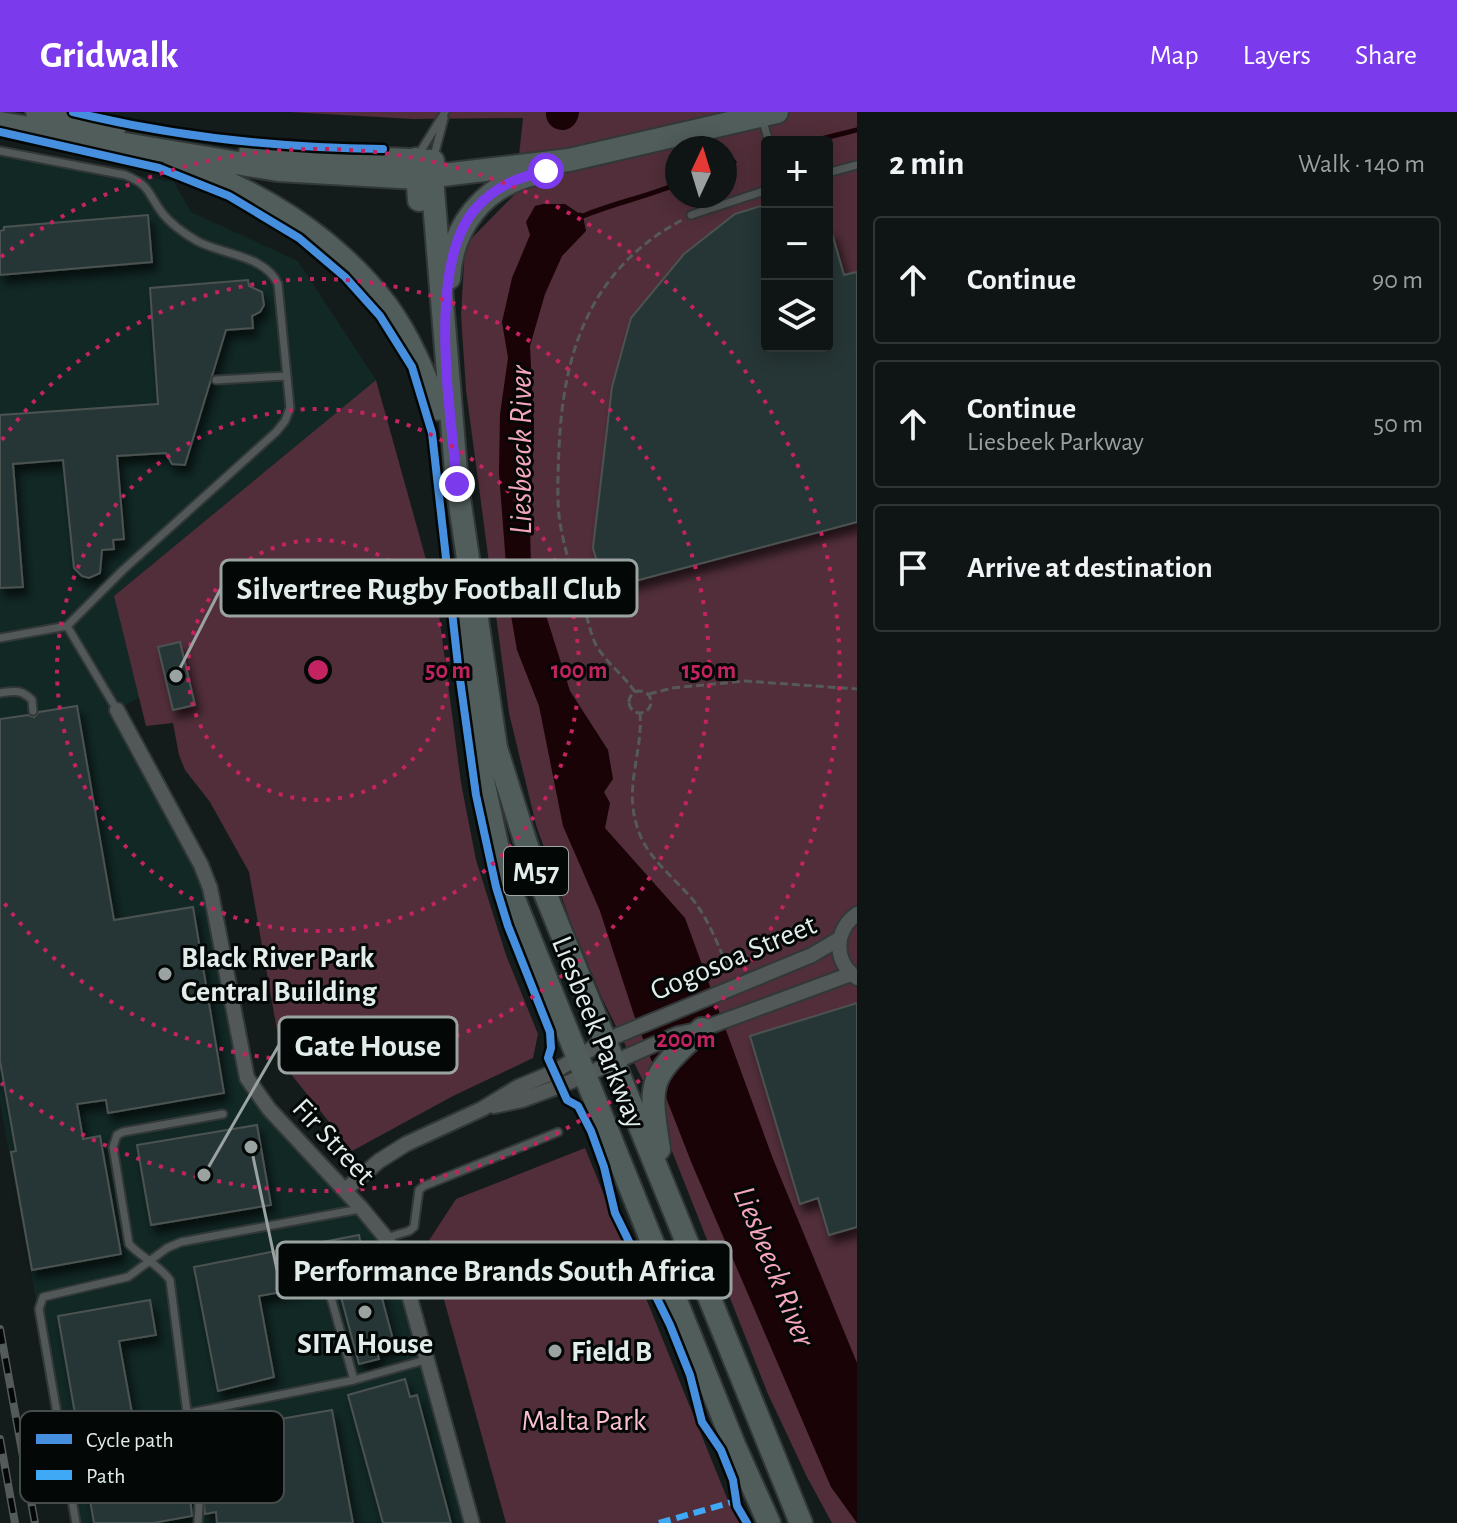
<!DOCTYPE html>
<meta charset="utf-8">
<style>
:root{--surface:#0f1514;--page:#181e1d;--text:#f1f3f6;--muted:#9b9fa0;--line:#2f3434;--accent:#7c3aed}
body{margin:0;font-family:"Alegreya Sans",sans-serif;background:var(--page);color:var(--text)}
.controls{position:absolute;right:24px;top:24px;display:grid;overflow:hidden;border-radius:8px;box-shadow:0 4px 20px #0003}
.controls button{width:72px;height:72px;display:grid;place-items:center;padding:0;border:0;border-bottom:2px solid var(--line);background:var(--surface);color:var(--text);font:40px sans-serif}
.compass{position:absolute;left:665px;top:24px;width:72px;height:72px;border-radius:50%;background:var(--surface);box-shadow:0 4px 20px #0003;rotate:4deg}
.stop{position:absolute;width:24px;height:24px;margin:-18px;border:6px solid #7c3aed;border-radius:50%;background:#fff}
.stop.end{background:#7c3aed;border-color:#fff;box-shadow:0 2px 8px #0008}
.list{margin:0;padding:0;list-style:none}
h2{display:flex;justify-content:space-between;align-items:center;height:104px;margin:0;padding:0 32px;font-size:34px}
h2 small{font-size:26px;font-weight:400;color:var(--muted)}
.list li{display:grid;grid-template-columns:52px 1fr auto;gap:24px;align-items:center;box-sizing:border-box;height:128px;margin:0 16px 16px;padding:0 16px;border:2px solid var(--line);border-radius:8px}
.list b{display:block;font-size:30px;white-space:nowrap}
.list p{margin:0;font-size:26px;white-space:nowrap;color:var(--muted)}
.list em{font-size:26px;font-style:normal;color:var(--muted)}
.icon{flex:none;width:44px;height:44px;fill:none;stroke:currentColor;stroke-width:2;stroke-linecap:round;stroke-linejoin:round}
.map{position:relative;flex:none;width:857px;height:1411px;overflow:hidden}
header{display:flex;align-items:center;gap:48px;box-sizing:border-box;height:112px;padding:0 40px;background:var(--accent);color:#fff}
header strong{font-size:38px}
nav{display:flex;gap:44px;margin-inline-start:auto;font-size:28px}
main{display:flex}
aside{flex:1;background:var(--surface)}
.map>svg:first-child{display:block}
.built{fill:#112825}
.green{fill:#512e39;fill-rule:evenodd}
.water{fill:#190307}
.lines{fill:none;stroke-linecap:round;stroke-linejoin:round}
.stream{stroke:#190307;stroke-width:5}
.river{stroke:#190307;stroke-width:32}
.building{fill:#283534;stroke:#4b5251;stroke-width:2;filter:url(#shadow)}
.service-casing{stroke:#323837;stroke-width:11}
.minor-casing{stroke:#323837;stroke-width:18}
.primary-casing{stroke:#323837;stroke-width:26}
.path{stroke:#555a59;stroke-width:3;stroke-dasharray:8 4;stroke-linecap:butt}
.service{stroke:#525857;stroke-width:7}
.minor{stroke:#525857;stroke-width:14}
.primary{stroke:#505d5b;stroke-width:22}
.rail-casing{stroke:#545a59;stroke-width:8}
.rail{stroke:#030807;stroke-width:5;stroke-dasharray:15;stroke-linecap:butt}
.quiet{stroke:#3fa9f5;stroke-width:6;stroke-dasharray:12 6;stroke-linecap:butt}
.cycleway-casing{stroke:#030807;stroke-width:13}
.cycleway{stroke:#468fdf;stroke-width:8}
.route{stroke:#7c3aed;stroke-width:10}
.ring{fill:none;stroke:#c42362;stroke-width:4;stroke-dasharray:4 8}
.poi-dot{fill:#9aa3a2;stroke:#030807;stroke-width:3}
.labels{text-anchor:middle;stroke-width:6;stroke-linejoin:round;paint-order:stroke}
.shield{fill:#030807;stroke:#9fa8a7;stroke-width:2}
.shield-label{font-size:28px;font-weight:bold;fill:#e2eceb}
.poi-label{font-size:30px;font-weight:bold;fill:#e2eceb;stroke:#030807;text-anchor:start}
.street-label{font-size:30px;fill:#e2eceb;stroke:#030807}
.park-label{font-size:30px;fill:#fbbfcf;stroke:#030807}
.water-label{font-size:32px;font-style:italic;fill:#f5a6bd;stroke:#030807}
.key{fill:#030807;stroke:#464c4b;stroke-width:2}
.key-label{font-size:22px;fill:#e2eceb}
.centre{fill:#c42362;stroke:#030807;stroke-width:4}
.ring-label{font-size:24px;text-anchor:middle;font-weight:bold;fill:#c42362;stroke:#030807;stroke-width:6;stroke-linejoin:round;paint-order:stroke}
.leader{fill:none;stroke:#9aa3a2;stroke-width:3}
.callout-dot{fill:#9aa3a2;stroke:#030807;stroke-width:3}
.callout{fill:#030807;stroke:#9aa3a2;stroke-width:3}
.callout-label{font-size:32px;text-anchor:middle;font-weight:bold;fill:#e2eceb}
</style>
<header>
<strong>Gridwalk</strong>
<nav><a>Map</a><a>Layers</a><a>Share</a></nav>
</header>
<main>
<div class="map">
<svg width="857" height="1411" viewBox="0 0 857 1411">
<defs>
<filter id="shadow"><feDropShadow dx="4.5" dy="8" stdDeviation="4" flood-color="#0009"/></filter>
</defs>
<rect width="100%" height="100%" fill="#141c1b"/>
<path class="built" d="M0 40 174 70 191 100 298 149 376 268 114 484 140 585 117 598 201 753 247 967 386 1126 472 1411H76L0 989Z"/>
<path class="green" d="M290 0H857V1411H832L807 1365 768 1282 649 981 602 886 571 811 536 713 509 601 466 278 461 203 465 133 515 82 523 6 413 7ZM767 30H827V234H767ZM677 36H725V84H677Z
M376 268 437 487 461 671 476 748 506 843 538 922 533 946 453 984 352 1039 283 952 249 760 210 690 185 658 179 643 173 611 146 614 114 484Z
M585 1036 727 1386 742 1411H506L428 1130 456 1087Z"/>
<path class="water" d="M543 92H565L583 104 586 119 562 144 545 182 530 234 534 316 530 413 531 456 570 579 608 638 613 667 604 680 610 691 605 716 685 806 773 1047 857 1251V1411L831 1375 692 1052 636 909 600 799 563 714 539 594 517 538 509 492 499 361 500 302 508 246 502 210 512 166 530 123 526 110 535 94Z"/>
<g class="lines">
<path class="stream" d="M809 30 857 18
M725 53 734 50
M580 103 583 104C614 91 646 85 677 72"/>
<path class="river" d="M562 2 563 0"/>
</g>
<path class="building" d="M767 92V234H827V118H831L844 163 857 160V410L605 477 593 436 612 275 631 206 684 142 735 102Z
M148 103 152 150 0 163V119L4 118V115Z
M248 168 249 174 262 180 264 193 260 200 252 204 253 216 226 218 185 353 172 352 166 341 117 344 124 427 113 428 114 437 102 438 100 461 89 466 82 464 74 456 63 348 13 352 23 475 0 476V303L158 292 150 176Z
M180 530 195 593 173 598 158 535Z
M77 594 114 808 193 795 224 981 108 1001 106 988 77 992 83 1027 100 1024 121 1142 32 1158 11 1040 16 1039 0 949V607L28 603 34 605 39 600Z
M857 891V1115L829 1123 818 1086 800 1092 750 924Z
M257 1013 271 1093 151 1113 137 1033Z
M359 1123 363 1143 370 1141 395 1235 377 1240 379 1247 359 1252 337 1170 259 1184 274 1265 218 1279 194 1155Z
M150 1188 156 1223 119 1229 143 1362 187 1354 192 1404 153 1411H94L58 1204Z
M405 1267 410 1285 417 1283 451 1411H383L348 1283Z
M332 1298 353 1411H217L216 1400 205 1402 200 1352 207 1351 204 1333 214 1331 212 1319Z"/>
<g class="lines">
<g class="service-casing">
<path id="service" d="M762 6 769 30
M0 39 125 63C152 74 147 82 163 102 172 113 185 122 197 129 223 143 265 143 278 172L290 296 285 309 276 320 123 458 67 514 117 598
M434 44 444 6
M417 45 445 0
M827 61 857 53
M691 103 767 78
M216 268 287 264
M0 526 67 514
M0 581C14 579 21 577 32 588L33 599
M386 1126 409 1119 414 1115 419 1078 424 1074 558 1020
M330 1182 354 1268
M185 1302 354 1268 429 1247
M76 1411 39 1197 43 1185 128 1165 167 1136 181 1130 360 1097
M198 1411 199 1394 170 1168C158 1152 142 1146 129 1132L113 1035 117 1023 123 1020 223 1002"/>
</g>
<g class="minor-casing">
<path id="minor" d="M117 598 201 753 210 776 247 966 269 997 362 1097 386 1126 400 1150 472 1411
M857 866C833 850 834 818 857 802
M494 994 522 988 560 974 678 922 702 917 851 862
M345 1078 379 1049 406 1032 482 997 518 975 554 960 604 929 812 843 839 827"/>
</g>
<g class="primary-casing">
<path id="primary" d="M37 0 114 17
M0 11 278 58 417 66 569 48 777 0
M250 41 431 49
M416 47 419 88
M433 49 432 65 457 372 496 636 530 744 801 1411
M175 51C256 76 334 125 386 193 409 224 424 261 438 297
M449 166C452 114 484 74 534 62
M456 465 479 650 503 760 735 1335 769 1411
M659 1037C648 967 649 966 702 917"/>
</g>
<path class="path" d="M629 590a11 11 0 1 1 22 0a11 11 0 1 1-22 0Z
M635 580C624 563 606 551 596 533 590 521 588 506 583 493 573 464 563 434 559 404 557 382 558 360 559 337 563 240 590 157 682 108
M649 582 672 576 745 569 857 577
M640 601C643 638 625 673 636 711 644 744 673 764 694 789 710 810 719 836 730 860"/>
<use href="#service" class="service"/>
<use href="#minor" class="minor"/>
<use href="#primary" class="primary"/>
<g class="rail-casing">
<path id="rail" d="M0 1217 35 1411
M0 1327 15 1411"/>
</g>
<use href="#rail" class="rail"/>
<path class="quiet" d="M659 1411 736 1389"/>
<g class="cycleway-casing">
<path id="cycleway" d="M73 0C175 25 278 36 383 37
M0 20 159 56 229 84 299 126 345 165 380 204 412 255 432 321 458 553 476 683 496 775 508 814 550 920 551 936 548 946 567 988 578 994 591 1019 604 1055 615 1101 670 1213 690 1263 702 1310 721 1338 733 1368 737 1394 747 1411"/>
</g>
<use href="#cycleway" class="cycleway"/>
</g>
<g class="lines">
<path class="route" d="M457 372C451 300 425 151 477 95 496 74 519 65 546 59"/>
</g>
<g class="ring">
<circle cx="318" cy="558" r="130"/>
<circle cx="318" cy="558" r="261"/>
<path d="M2 328A391 391 0 1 1 2 788"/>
<path d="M1 145A521 521 0 1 1 1 971"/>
</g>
<g class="poi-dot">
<circle cx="165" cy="862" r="8"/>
<circle cx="365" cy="1200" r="8"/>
<circle cx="555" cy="1239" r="8"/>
</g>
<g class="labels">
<rect class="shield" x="504" y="735" width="64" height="48" rx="6"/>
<g class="shield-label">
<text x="536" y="769">M57</text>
</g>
<g class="poi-label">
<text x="181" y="855">Black River Park<tspan x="181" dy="34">Central Building</tspan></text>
<text x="365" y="1241" text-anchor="middle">SITA House</text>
<text x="571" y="1249">Field B</text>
</g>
<g class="street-label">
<text transform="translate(733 845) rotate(-23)" y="10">Gogosoa Street</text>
<text transform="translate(599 920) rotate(68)" y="10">Liesbeek Parkway</text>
<text transform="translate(334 1029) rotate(47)" y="10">Fir Street</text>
</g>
<g class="park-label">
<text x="584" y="1318">Malta Park</text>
</g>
<g class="water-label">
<text transform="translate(520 338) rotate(-90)" y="11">Liesbeeck River</text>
<text transform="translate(775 1154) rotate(68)" y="11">Liesbeeck River</text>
</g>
</g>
<rect x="20" y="1299" width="264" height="92" rx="12" class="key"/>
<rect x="36" y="1322" width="36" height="10" fill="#468fdf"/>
<rect x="36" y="1358" width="36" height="10" fill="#3fa9f5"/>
<g class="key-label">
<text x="86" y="1335">Cycle path</text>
<text x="86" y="1371">Path</text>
</g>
<circle cx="318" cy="558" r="12" class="centre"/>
<g class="ring-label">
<text x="448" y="566">50 m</text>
<text x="579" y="566">100 m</text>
<text x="709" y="566">150 m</text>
<text x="686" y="935">200 m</text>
</g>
<path class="leader" d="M176 564L221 476M204 1063L279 933M251 1035L277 1158"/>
<g class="callout-dot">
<circle cx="176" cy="564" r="8"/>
<circle cx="204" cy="1063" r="8"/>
<circle cx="251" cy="1035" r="8"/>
</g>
<g class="callout">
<rect x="221" y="448" width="416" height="56" rx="8"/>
<rect x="279" y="905" width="178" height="56" rx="8"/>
<rect x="277" y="1130" width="454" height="56" rx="8"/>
</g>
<g class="callout-label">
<text x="429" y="487">Silvertree Rugby Football Club</text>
<text x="368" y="944">Gate House</text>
<text x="504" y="1169">Performance Brands South Africa</text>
</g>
</svg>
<div class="controls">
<button>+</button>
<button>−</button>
<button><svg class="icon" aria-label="layers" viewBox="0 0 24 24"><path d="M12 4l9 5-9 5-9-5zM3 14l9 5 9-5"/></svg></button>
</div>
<svg class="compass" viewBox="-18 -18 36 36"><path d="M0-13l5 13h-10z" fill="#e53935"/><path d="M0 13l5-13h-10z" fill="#9b9fa0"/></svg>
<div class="stop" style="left:546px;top:59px"></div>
<div class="stop end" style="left:457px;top:372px"></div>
</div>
<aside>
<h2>2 min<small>Walk · 140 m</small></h2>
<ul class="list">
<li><svg class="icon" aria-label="ahead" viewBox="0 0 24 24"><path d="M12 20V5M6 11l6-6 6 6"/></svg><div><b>Continue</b></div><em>90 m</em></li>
<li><svg class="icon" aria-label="ahead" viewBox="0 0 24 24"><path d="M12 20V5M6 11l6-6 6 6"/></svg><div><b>Continue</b><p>Liesbeek Parkway</p></div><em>50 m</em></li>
<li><svg class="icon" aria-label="arrive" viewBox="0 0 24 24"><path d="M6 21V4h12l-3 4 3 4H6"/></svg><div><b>Arrive at destination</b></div></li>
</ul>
</aside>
</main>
